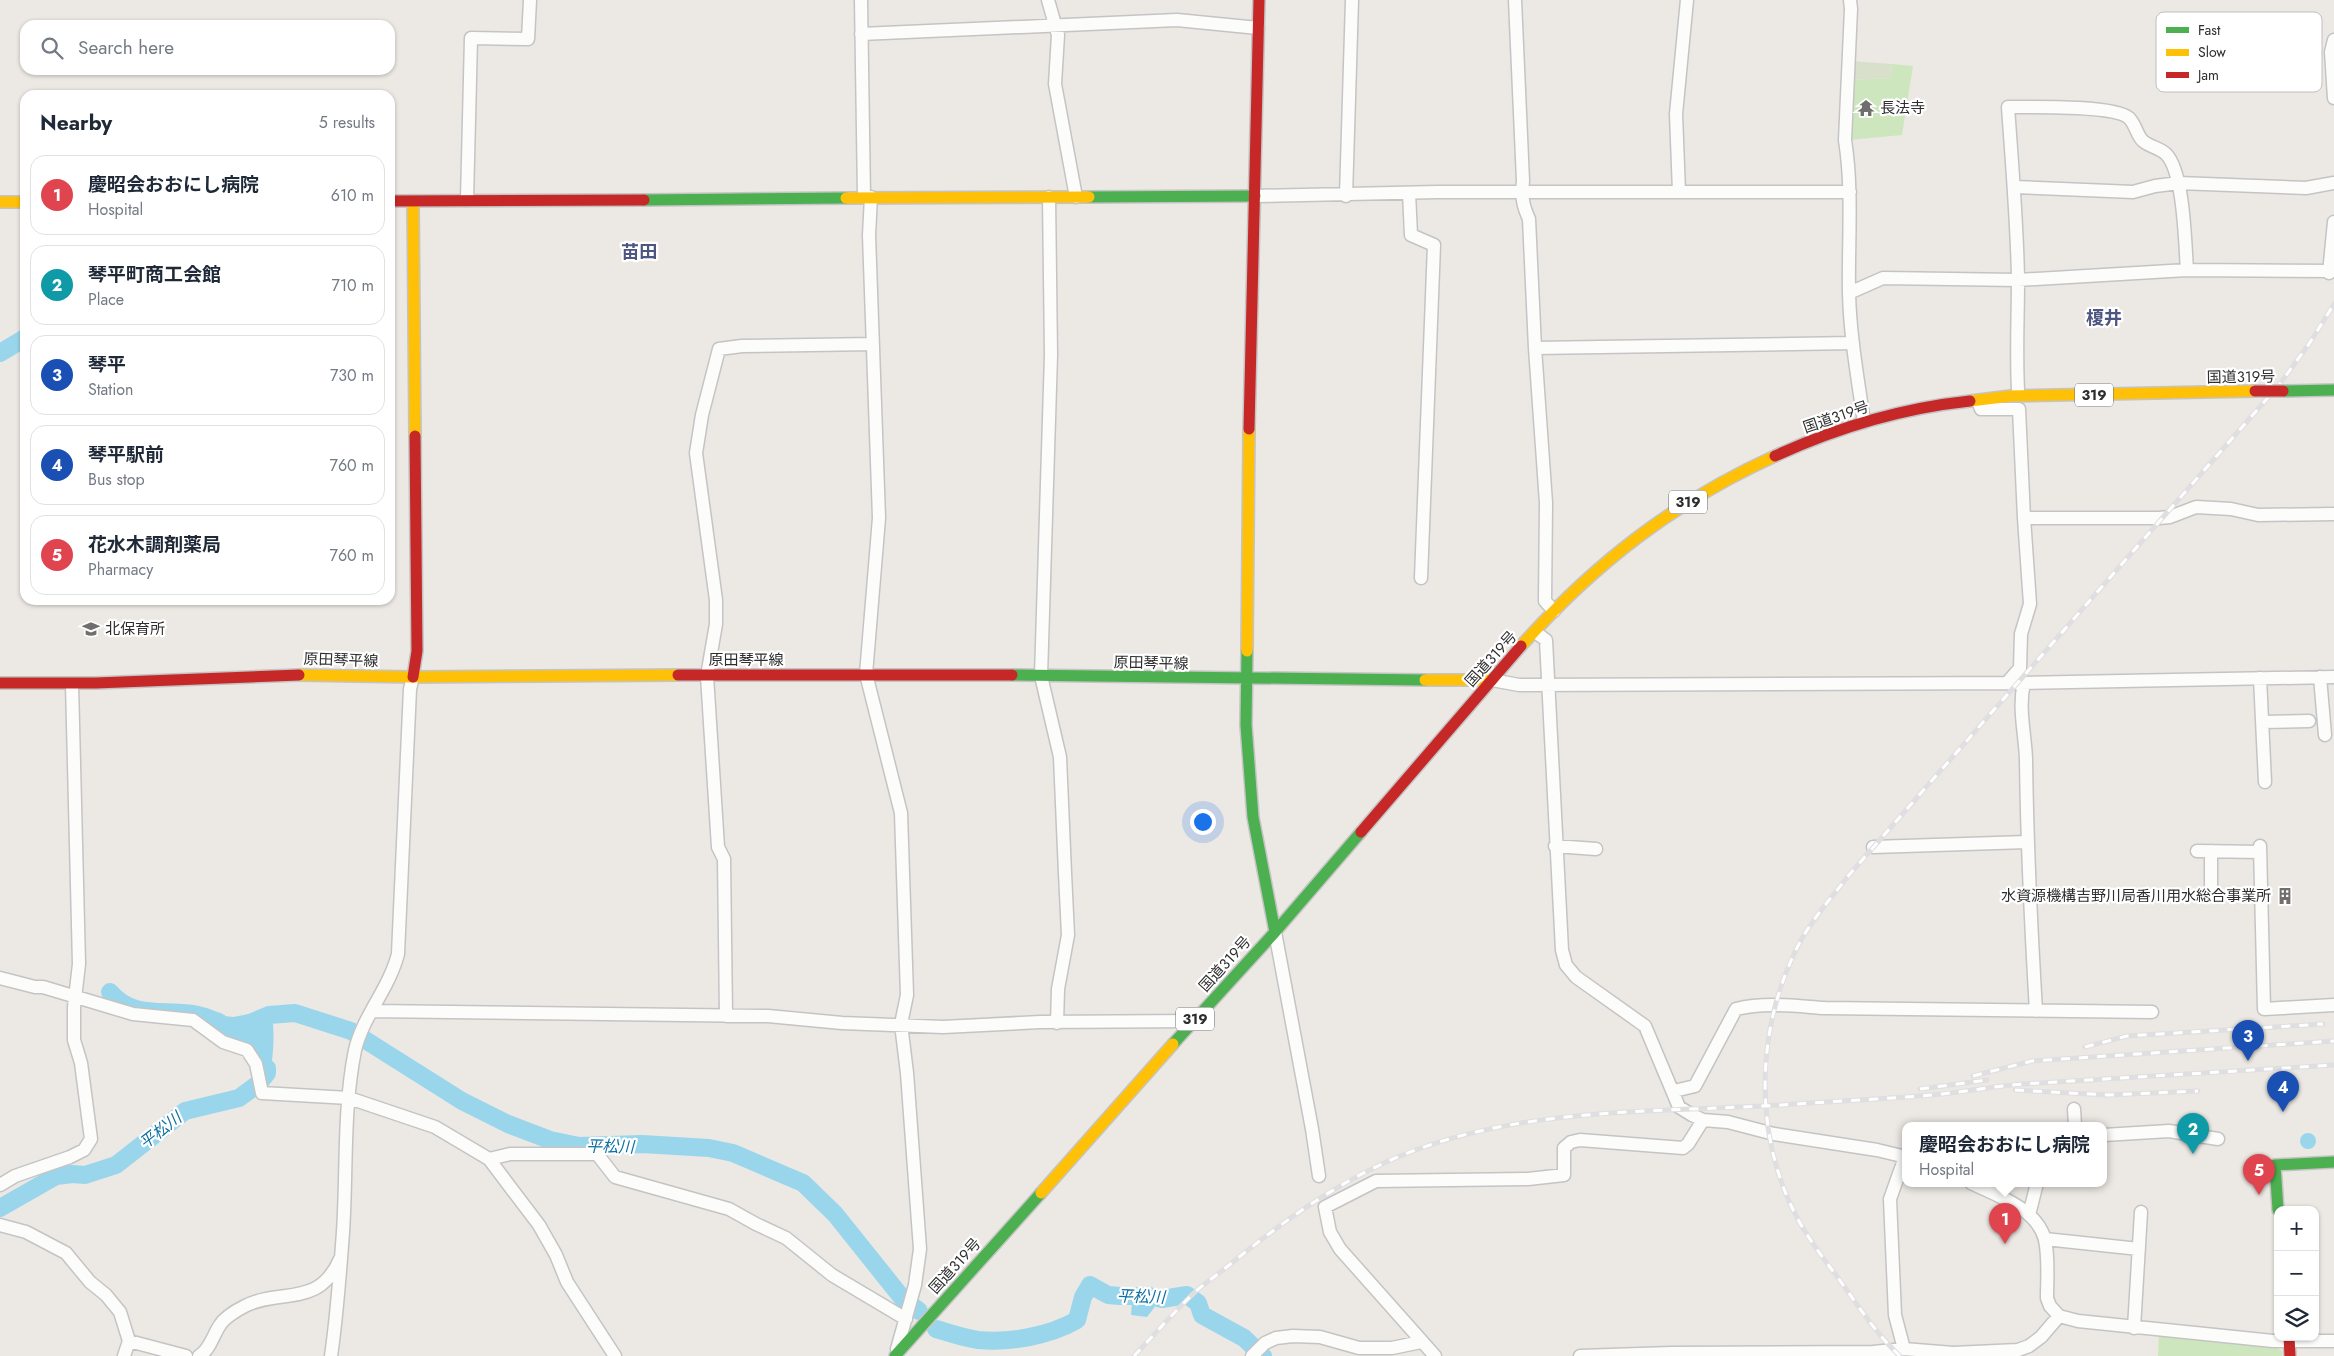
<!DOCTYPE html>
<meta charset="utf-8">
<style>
:root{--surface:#fff;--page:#f2f2f3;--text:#1f2937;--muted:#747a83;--line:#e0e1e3;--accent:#b45309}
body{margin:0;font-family:Jost,"Noto Sans JP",sans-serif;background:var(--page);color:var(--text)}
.controls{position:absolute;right:15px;bottom:15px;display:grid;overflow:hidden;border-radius:10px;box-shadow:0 1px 4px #0004}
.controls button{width:45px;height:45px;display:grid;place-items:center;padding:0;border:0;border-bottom:1px solid var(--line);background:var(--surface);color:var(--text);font:25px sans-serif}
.you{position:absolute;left:1202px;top:821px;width:18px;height:18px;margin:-12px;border:4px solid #fff;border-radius:50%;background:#1a73e8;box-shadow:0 0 0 8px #1a73e833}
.badge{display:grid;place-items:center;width:32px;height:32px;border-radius:50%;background:var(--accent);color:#fff;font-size:16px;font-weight:700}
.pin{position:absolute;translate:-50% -41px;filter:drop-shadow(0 1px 2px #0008)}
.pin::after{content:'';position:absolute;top:26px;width:18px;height:15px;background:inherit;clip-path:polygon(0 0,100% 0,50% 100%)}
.popup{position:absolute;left:1902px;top:1122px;width:205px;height:65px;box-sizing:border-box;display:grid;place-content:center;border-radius:10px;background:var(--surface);filter:drop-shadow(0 1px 4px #0005);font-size:16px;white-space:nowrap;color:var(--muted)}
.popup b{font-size:19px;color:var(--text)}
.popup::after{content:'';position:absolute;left:50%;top:100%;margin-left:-10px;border:10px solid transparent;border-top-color:var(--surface)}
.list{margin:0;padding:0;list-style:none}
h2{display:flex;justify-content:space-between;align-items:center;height:65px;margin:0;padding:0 20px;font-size:21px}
h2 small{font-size:16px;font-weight:400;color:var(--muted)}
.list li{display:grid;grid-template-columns:32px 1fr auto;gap:15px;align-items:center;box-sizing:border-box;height:80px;margin:0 10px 10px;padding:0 10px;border:1px solid var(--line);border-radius:15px}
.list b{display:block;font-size:19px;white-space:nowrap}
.list p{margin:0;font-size:16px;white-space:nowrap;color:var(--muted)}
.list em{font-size:16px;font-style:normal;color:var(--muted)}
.icon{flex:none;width:28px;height:28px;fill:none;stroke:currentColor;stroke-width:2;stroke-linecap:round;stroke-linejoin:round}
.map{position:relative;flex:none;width:2334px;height:1356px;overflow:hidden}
.search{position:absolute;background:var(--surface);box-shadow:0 1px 4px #0004;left:20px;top:20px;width:375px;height:55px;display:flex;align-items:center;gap:12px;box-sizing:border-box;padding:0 18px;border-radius:15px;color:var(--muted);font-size:19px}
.panel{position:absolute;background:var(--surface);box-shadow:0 1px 4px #0004;left:20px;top:90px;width:375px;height:515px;border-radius:15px}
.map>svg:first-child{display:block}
.green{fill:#cee6be}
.cemetery{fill:#d8e0cc}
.water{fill:#99d6ec}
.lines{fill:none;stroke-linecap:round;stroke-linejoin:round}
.river{stroke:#99d6ec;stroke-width:18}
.street-casing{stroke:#c5c4c5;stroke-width:15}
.fast-casing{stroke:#c5c4c5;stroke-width:14}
.slow-casing{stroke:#c5c4c5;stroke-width:14}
.jam-casing{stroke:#c5c4c5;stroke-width:14}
.street{stroke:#fcfcfb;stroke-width:12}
.fast{stroke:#4caf50;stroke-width:11}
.slow{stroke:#ffc107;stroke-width:11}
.jam{stroke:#c62828;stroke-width:11}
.rail-casing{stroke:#dfdfe1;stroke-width:5}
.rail{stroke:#fff;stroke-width:3;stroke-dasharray:9;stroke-linecap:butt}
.jam-bridge-casing{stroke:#c6c5c4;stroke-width:14;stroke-linecap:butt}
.jam-bridge{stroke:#c62828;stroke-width:11}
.labels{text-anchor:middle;stroke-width:4.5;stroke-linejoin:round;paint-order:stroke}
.shield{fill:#fff;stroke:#6d6d6d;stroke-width:1}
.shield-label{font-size:14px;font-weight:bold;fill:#2e2e2e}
.poi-label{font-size:15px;fill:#2e2e2e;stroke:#fff;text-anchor:start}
.street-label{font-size:15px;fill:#2e2e2e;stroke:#fff}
.water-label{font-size:16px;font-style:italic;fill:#0d6fa3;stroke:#fff}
.quarter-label{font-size:18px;font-weight:bold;fill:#4d5680;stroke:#fff}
.key{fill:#fff;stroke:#c0c0c0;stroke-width:1}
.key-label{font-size:14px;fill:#2e2e2e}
</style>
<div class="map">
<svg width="2334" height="1356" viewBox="0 0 2334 1356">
<rect width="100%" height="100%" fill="#ece8e4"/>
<path class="green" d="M1892 64 1913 66 1902 135 1849 140 1851 80 1891 78Z
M2159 1334 2272 1345 2282 1351V1356H2158Z"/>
<path class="cemetery" d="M1851 61 1892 64 1891 78 1851 80Z"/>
<path class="water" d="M271 1010C276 1034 273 1063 267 1086H264L262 1070 218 1036 196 1015 198 1013 233 1017Z
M2300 1141a8 8 0 1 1 16 0a8 8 0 1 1-16 0Z
M1132 1302 1155 1304 1154 1308 1147 1317 1131 1315Z"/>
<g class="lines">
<path class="river" d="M0 353 25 338
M110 992C133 1019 161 1009 193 1014 201 1015 210 1019 219 1022
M250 1023 269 1015 295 1013 351 1031 462 1101 508 1124 550 1140 579 1146 642 1144 709 1148 733 1153 803 1183 835 1214 903 1299 919 1311
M0 1208 56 1176 72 1174 85 1175 116 1165 185 1111 239 1098 258 1084 267 1073V1068
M936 1329C950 1333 964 1338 978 1340 1010 1343 1049 1336 1077 1320L1083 1297 1090 1285 1108 1295 1120 1296H1149L1162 1299 1187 1295 1198 1303 1202 1315 1244 1338 1263 1356"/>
<g class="street-casing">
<path id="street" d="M861 0 864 197
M1048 0 1058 35 1055 84 1076 197
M1515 0 1523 181C1521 196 1523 206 1529 219L1535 348 1546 503 1545 601 1554 611
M1850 0 1851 9 1845 140C1853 191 1848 242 1849 293 1850 336 1858 380 1864 422
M861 34 1177 20 1258 28
M2334 40 2331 52 2334 98
M2015 187 2133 192 2155 186 2179 183 2306 188 2334 183
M1679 192 1676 114 1687 0
M1409 193 1411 235 1434 245 1421 578
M1255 196 1437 192H1850
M1346 196 1352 0
M871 197 869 235 879 518 866 674 901 813 907 995 901 1024 907 1073 920 1249 915 1285 897 1349
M1049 197 1051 355 1041 676 1060 757 1065 873 1068 935 1058 989 1057 1023
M467 200 471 38 528 39 530 0
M2329 273 2334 222
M1849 293 1883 278 2018 280 2187 270 2334 271
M1535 348 1853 343
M2018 390C2016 352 2018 316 2018 279 2017 221 2012 164 2008 107 2031 107 2115 105 2129 118 2136 125 2137 136 2143 141 2150 147 2160 148 2166 154 2184 172 2185 243 2187 270
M1978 402 1981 409H2019L2024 518
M1535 632 1546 640 1562 950 1566 965 1576 977 1645 1026 1679 1107 1692 1115 1703 1120 1728 1122 1774 1134 1877 1150 1906 1157
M2320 677 2325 735
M2260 678 2265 782
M1492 680 1519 685 2017 683 2334 677
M2007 683 2020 668 2021 634 2030 604 2024 518H2159L2170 517 2196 507 2231 509 2258 515 2334 514
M2024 683C2018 708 2025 733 2026 759 2027 843 2031 927 2036 1011
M2262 722 2309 721
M1555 846 1596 849
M2260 846 2264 1009 2334 1005
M1873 847 2027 842
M2197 851 2260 852
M2211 893V851
M1275 932 1312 1129 1319 1176
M0 978 35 987H43L133 1014 193 1020 223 1042 247 1050 256 1064 262 1093 349 1098 435 1127 489 1159 539 1225 556 1255 567 1282 615 1356
M372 1011 768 1016 842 1023 943 1027 1040 1022 1194 1021
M726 1016 724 859 718 847 707 676 716 624V600L696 453 702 415 719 349 742 346 873 344
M1674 1091 1695 1086 1736 1009C1765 1002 1794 1006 1825 1008L2152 1012
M2074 1109 2075 1125
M2104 1135 2169 1131 2218 1139
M489 1159 510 1154H597L615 1177 729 1209 756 1224 786 1238 832 1275 906 1319
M0 1185 15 1176 70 1157 84 1150 91 1139 81 1063 74 1040V1007L79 964 72 684
M2029 1215 2037 1183
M0 1225 26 1232 66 1253 90 1282 106 1295 120 1312 129 1341 124 1356
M2045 1239 2139 1249
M2059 1316 2078 1321 2273 1341H2334
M2134 1328 2141 1212
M129 1341 186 1356
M1904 1349 1895 1315 1890 1199 1905 1157
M199 1356C210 1350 213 1335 220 1325 224 1318 237 1310 245 1306 281 1288 319 1308 340 1259
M331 1356C337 1315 340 1273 343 1232 347 1171 343 1110 355 1050 363 1016 389 989 398 954L410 689 413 677
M1252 1356 1265 1343 1276 1338 1293 1336 1320 1337 1359 1348H1392L1421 1342
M1435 1356 1340 1249 1330 1232 1325 1207 1376 1181 1528 1179 1564 1175V1148L1571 1142 1580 1140 1683 1148 1688 1144 1703 1120
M1580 1356 1671 1353 1873 1352 1904 1349 1953 1353 2018 1350 2029 1346 2041 1337 2059 1316 2050 1306 2047 1298C2047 1279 2049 1258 2045 1240 2038 1209 1996 1195 1971 1183"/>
</g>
<g class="fast-casing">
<path id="fast" d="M1089 197 1255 196
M644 200 846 198
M2283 391 2334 390
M1247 651 1246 725 1253 817 1275 932
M1012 675 1425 680
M1173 1044 1275 932 1361 832
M2278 1210 2275 1165 2334 1162
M895 1356 1041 1193"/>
</g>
<g class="slow-casing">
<path id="slow" d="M846 198 1089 197
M413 201 415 436
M0 202H25
M1970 401 2011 396 2255 391
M1521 646C1595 563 1674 502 1775 456
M1247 651 1249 429
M299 675 413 677 678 675
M1425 680H1492
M1041 1193 1173 1044"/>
</g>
<g class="jam-casing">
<path id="jam" d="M390 201 644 200
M1249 429 1259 0
M1775 456C1836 428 1903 408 1970 401
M678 675H1012
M413 677 417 651 415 436
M0 683H96L299 675
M1361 832 1521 646
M2289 1337 2290 1356"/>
</g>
<use href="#street" class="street"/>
<use href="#fast" class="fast"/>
<use href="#slow" class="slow"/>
<use href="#jam" class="jam"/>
<g class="rail-casing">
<path id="rail" d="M2085 1047 2127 1036 2323 1024
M1973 1076 2032 1061 2334 1041
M1920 1089 1987 1080
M2015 1090 2108 1095 2198 1091
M1134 1356C1154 1335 1173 1313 1194 1293 1205 1283 1217 1275 1228 1266 1276 1227 1326 1190 1382 1164 1507 1106 1647 1113 1782 1105 1835 1101 1889 1099 1942 1094 1969 1091 1996 1086 2023 1084L2334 1065
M1900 1356C1877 1335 1859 1307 1841 1282 1827 1263 1812 1244 1800 1223 1752 1137 1755 1028 1800 942 1813 918 1832 897 1849 875L2279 385 2309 344 2334 304"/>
</g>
<use href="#rail" class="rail"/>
<g class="jam-bridge-casing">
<path id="jam-bridge" d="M2255 391H2283"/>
</g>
<use href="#jam-bridge" class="jam-bridge"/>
</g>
<defs>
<g id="temple-bare" transform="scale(1.35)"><path d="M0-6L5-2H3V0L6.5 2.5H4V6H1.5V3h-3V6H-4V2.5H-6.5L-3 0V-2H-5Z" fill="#706f6e" stroke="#fff" stroke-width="2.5" paint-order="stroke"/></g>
<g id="school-bare" transform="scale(1.35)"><path d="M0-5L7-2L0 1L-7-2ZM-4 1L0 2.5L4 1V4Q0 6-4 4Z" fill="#706f6e" stroke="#fff" stroke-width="2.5" paint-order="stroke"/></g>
<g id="building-bare" transform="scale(1.35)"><path d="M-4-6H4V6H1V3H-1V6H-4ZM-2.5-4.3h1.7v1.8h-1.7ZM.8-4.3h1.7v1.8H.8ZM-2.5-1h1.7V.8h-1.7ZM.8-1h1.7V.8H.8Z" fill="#706f6e" stroke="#fff" stroke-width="2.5" paint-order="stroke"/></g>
</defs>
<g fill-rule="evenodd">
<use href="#temple-bare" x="1866" y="108"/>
<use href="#school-bare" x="91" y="629"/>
<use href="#building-bare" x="2285" y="896"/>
</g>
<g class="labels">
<g class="shield">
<rect x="2075" y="383.5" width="38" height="23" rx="4"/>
<rect x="1669" y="490.5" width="38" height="23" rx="4"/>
<rect x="1176" y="1007.5" width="38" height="23" rx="4"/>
</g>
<g class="shield-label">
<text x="2094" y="400">319</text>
<text x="1688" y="507">319</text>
<text x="1195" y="1024">319</text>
</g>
<g class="poi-label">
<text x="1880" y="113">長法寺</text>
<text x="105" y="634">北保育所</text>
<text x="2271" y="901" text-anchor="end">水資源機構吉野川局香川用水総合事業所</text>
</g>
<g class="street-label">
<text transform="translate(2241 377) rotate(-1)" y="5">国道319号</text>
<text transform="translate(1836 417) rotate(-19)" y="5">国道319号</text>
<text transform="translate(1491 659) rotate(-48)" y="5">国道319号</text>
<text transform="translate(341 660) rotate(2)" y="5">原田琴平線</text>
<text x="746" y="665">原田琴平線</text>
<text transform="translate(1151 663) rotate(1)" y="5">原田琴平線</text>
<text transform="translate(1225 964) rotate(-48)" y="5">国道319号</text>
<text transform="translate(955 1266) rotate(-48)" y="5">国道319号</text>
</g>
<g class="water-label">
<text transform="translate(160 1130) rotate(-38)" y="6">平松川</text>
<text transform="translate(610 1146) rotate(1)" y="6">平松川</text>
<text transform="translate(1141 1296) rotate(2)" y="6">平松川</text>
</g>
<g class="quarter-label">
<text x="639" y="258">苗田</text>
<text x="2104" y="324">榎井</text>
</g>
</g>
<rect x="2156" y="12" width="166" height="80" rx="8" class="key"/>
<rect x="2166" y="27" width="23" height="6" fill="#4caf50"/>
<rect x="2166" y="49" width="23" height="7" fill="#ffc107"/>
<rect x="2166" y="72" width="23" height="6" fill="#c62828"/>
<g class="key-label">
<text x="2198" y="35">Fast</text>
<text x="2198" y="57">Slow</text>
<text x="2198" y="80">Jam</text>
</g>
</svg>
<div class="controls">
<button>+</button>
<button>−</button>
<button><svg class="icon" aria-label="layers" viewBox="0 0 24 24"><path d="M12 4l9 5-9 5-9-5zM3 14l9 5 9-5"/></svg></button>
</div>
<div class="you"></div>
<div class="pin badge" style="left:2005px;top:1244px;background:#e0444e">1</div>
<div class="popup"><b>慶昭会おおにし病院</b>Hospital</div>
<div class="pin badge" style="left:2193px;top:1154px;background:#0f9aa8">2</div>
<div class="pin badge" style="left:2248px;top:1061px;background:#1a4fb4">3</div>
<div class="pin badge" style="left:2283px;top:1112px;background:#1a4fb4">4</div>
<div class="pin badge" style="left:2259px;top:1195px;background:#e0444e">5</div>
<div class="search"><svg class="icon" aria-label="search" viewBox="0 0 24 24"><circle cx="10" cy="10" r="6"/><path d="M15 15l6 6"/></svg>Search here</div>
<section class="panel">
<h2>Nearby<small>5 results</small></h2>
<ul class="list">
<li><span class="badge" style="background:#e0444e">1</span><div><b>慶昭会おおにし病院</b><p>Hospital</p></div><em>610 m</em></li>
<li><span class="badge" style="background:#0f9aa8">2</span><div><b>琴平町商工会館</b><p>Place</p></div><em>710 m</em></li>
<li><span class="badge" style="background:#1a4fb4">3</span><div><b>琴平</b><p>Station</p></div><em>730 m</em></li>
<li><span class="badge" style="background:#1a4fb4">4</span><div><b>琴平駅前</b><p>Bus stop</p></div><em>760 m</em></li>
<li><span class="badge" style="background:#e0444e">5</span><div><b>花水木調剤薬局</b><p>Pharmacy</p></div><em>760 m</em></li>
</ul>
</section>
</div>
